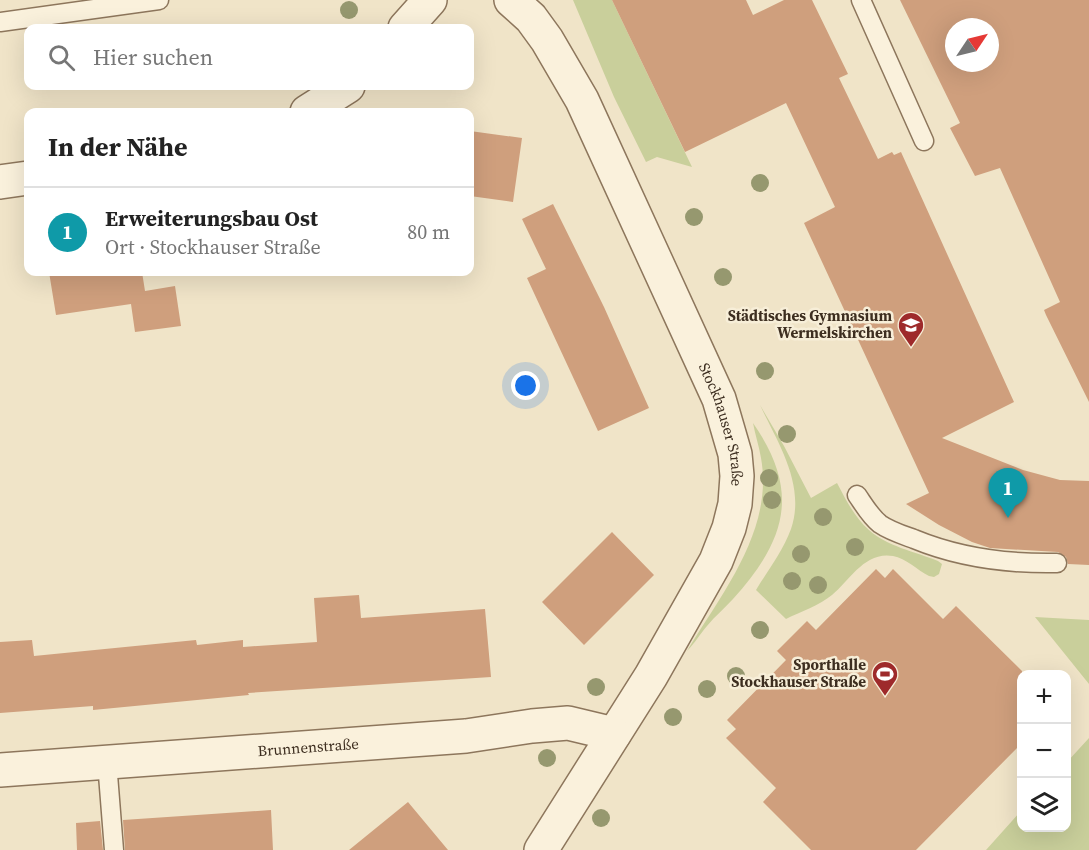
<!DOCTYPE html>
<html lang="de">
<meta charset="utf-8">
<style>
:root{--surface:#fff;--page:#f6f6f6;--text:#222;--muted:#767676;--line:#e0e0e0;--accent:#db2777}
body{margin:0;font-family:"Source Serif 4",serif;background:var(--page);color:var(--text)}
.controls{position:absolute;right:18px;bottom:18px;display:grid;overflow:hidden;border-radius:12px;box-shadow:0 6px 24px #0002}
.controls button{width:54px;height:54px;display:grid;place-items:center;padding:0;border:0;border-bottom:2px solid var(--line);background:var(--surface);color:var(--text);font:30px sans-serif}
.compass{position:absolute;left:945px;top:18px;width:54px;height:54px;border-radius:50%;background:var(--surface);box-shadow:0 6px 24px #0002;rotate:55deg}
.you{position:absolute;left:526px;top:386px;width:21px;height:21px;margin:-15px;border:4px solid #fff;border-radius:50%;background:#1a73e8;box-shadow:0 0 0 9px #1a73e833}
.badge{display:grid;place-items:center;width:39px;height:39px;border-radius:50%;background:var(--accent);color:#fff;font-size:20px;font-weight:700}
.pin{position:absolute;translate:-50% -50px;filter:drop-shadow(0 2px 3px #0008)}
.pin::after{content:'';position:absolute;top:32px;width:21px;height:18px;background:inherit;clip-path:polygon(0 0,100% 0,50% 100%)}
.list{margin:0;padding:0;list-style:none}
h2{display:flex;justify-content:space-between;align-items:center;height:78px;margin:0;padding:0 24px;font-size:26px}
h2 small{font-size:20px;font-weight:400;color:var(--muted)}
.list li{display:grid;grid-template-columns:39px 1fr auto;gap:18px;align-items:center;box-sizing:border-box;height:90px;padding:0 24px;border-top:2px solid var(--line)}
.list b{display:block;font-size:22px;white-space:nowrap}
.list p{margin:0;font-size:20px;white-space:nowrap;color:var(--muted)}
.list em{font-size:20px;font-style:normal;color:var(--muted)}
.icon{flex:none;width:33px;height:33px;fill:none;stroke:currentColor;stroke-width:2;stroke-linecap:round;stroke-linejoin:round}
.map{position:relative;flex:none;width:1089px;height:850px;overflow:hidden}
.search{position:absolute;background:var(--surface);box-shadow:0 6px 24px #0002;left:24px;top:24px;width:450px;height:66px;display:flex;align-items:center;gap:15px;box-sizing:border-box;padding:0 21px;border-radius:12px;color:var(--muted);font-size:22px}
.panel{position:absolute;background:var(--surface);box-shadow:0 6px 24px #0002;left:24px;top:108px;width:450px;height:168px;border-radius:12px}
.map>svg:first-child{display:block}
.green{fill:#c9cf9b}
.building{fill:#cf9f7d;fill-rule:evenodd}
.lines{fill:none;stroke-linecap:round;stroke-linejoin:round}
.lane-casing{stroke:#8d765c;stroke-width:21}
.street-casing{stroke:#8d765c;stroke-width:36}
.lane{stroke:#faf1dc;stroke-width:18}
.street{stroke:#faf1dc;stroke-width:33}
.tree{fill:#96986f}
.labels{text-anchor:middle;stroke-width:5;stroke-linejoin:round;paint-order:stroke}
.poi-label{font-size:15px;font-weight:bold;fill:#3d2e20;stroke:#f7eed8;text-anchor:end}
.street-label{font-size:15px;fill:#3d2e20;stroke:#f7eed8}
</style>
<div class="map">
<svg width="1089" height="850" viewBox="0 0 1089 850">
<rect width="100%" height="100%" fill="#f0e4c8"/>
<path class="green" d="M573 0H612L692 167 657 157 646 162 614 97Z
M760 405 784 446 811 498 837 483C846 500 855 518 869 530 886 546 916 552 938 561L942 564 939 574 934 577 929 576C917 570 906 558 893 556 865 551 850 580 832 595 820 605 800 612 786 619L756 590C768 570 783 551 791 529 806 485 778 443 760 405Z
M753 423C801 492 786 540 733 599 725 608 715 616 707 626 700 634 695 643 687 651 722 593 774 530 761 458 759 446 755 434 753 423Z
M1035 617 1089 620V684Z
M1089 738V850H986L1021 811 1022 828H1066L1067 762Z"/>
<path class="building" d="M612 0H746L753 15 784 0H812L848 74 839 78 878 159 892 152 894 155 901 152 1014 402 942 438 1023 470 1060 480 1089 481V565L1068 564 1066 557 1058 552 990 548 972 542 939 525 906 504 929 493 804 223 835 207 786 103 685 152Z
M900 0H1089V402L1046 315 1044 310 1060 302 1000 168 975 176 950 128 960 123ZM954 27H990V63H954Z
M470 131 522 138 513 202 470 196Z
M553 204 604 307 649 408 598 431 527 278 546 269 522 219Z
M49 272H142L145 291 175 286 181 326 135 332 131 304 56 315Z
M612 532 654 575 584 645 542 602Z
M876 569 885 578 893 569 943 619 956 606 1022 671V743L916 850H811L763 802 776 788 726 738 736 729 727 720 786 660 777 651 807 621 816 630Z
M359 595 361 618 485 609 491 677 248 693 249 695 93 710V706L0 713V642L32 640 34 656 196 640 197 645 243 640V647L317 642 314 598Z
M408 802 448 850H349Z
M271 810 273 850H125L123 820Z
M100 821 103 850H77L76 823Z"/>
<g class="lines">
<g class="lane-casing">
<path id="lane" d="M861 0 924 141
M0 22 159 0
M857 495C864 505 870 516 880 524 890 531 903 535 914 539 960 558 1008 564 1057 563
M107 762 114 850"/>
</g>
<g class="street-casing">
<g id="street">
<path id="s1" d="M511 0 531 18 547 40 582 100 719 399 735 454 737 476 735 504 729 528 716 561 651 676 541 850"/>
<path d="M405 28 430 0"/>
<path d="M307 112 348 86"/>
<path d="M0 182 28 178"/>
<path id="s2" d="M0 770 466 736 532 726 568 723 614 734"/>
</g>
</g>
<use href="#lane" class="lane"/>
<use href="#street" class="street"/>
</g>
<g class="tree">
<circle cx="349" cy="10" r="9"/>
<circle cx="760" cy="183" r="9"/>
<circle cx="694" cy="217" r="9"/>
<circle cx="723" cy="277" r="9"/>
<circle cx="765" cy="371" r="9"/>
<circle cx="787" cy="434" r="9"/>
<circle cx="769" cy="478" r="9"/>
<circle cx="772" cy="500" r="9"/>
<circle cx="823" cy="517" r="9"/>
<circle cx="855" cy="547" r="9"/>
<circle cx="801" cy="554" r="9"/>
<circle cx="792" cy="581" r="9"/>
<circle cx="818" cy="585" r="9"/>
<circle cx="760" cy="630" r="9"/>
<circle cx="736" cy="676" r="9"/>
<circle cx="596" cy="687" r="9"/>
<circle cx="707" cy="689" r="9"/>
<circle cx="673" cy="717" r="9"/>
<circle cx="547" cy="758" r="9"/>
<circle cx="601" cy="818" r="9"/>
</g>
<defs>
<g id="school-pin" transform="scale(1.35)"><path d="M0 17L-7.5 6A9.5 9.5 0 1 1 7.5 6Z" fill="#9e2a2b" stroke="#f7eed8"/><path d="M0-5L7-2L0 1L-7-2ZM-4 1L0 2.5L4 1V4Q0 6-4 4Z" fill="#fff"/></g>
<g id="stadium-pin" transform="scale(1.35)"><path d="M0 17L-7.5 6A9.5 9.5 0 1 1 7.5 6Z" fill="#9e2a2b" stroke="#f7eed8"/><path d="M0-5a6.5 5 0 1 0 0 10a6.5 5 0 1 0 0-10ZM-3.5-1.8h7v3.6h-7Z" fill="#fff"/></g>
</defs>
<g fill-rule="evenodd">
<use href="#school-pin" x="911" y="325"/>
<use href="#stadium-pin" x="885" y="674"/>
</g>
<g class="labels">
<g class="poi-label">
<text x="892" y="321">Städtisches Gymnasium<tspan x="892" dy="17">Wermelskirchen</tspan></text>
<text x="866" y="670">Sporthalle<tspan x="866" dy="17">Stockhauser Straße</tspan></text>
</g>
<g class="street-label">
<text dy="5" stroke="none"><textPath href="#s1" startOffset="478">Stockhauser Straße</textPath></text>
<text dy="5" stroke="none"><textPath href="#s2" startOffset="309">Brunnenstraße</textPath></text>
</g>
</g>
</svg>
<div class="controls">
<button>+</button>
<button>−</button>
<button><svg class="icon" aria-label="layers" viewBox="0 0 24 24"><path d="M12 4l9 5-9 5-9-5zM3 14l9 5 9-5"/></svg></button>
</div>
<svg class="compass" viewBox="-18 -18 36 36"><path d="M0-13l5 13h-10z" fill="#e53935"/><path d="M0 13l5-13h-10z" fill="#767676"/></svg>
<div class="you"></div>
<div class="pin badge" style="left:1008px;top:518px;background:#0f9aa8">1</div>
<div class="search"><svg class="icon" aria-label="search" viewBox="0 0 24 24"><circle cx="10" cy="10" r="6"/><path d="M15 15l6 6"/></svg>Hier suchen</div>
<section class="panel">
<h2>In der Nähe<small></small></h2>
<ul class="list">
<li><span class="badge" style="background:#0f9aa8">1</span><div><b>Erweiterungsbau Ost</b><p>Ort · Stockhauser Straße</p></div><em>80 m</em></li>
</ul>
</section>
</div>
